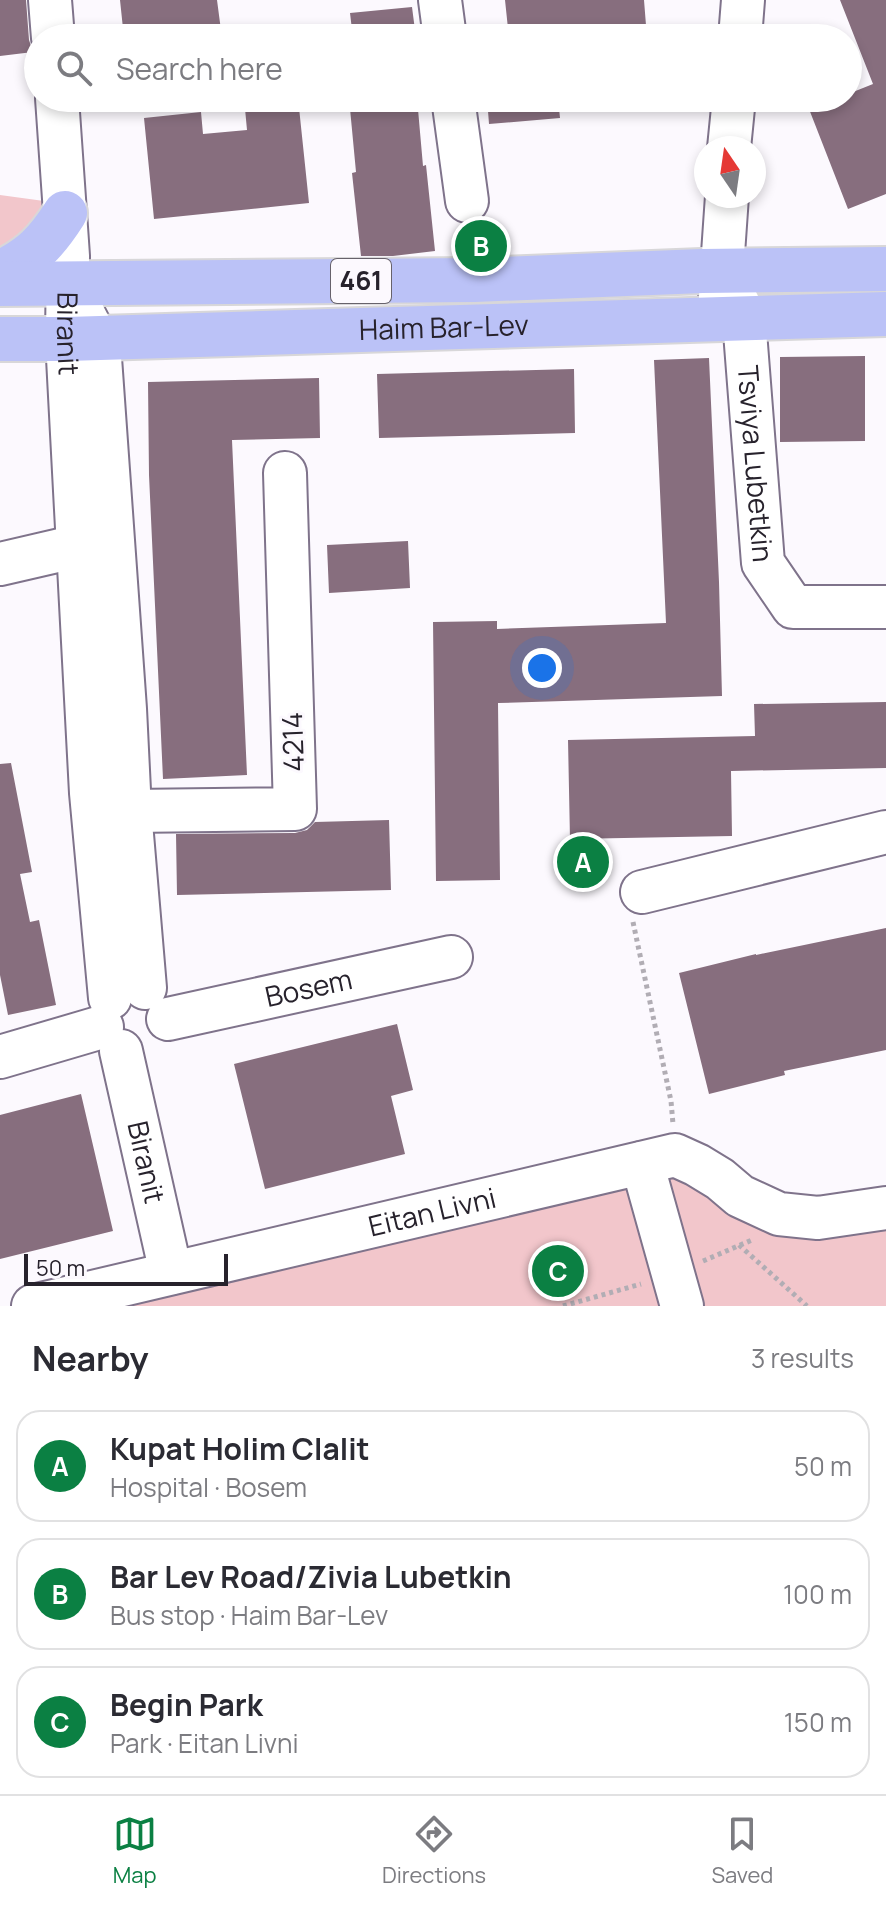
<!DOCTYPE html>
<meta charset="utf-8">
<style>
:root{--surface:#fff;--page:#f7f7f7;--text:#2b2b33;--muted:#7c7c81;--line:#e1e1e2;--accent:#0b8043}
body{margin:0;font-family:Manrope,sans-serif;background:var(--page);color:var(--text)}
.compass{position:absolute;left:694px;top:136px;width:72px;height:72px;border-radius:50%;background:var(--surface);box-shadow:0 4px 12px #0003;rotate:347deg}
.scale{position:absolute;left:24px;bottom:20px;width:204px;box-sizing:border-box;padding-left:8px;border:4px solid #27222c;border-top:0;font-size:22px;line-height:28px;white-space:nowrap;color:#27222c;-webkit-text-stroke:6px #fcf9fe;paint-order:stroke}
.you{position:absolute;left:542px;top:668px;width:28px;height:28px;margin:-20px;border:6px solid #fff;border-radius:50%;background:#1a73e8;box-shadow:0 0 0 12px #1a73e833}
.badge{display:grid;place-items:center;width:52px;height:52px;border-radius:50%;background:var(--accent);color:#fff;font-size:26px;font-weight:700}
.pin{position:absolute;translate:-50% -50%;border:4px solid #fff;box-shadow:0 2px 8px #0006}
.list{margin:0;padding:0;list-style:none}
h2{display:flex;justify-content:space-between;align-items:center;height:104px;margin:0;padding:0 32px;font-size:34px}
h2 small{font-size:26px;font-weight:400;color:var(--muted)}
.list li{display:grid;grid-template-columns:52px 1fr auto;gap:24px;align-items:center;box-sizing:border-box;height:112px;margin:0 16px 16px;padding:0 16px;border:2px solid var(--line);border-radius:24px}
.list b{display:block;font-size:30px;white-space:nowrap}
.list p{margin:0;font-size:26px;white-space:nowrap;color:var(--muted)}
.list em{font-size:26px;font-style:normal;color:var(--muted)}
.icon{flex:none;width:44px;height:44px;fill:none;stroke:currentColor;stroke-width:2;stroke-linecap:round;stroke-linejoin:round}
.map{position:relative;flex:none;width:886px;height:1306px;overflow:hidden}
.search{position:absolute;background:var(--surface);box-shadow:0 4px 12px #0003;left:24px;right:24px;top:24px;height:88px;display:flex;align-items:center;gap:20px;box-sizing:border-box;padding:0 28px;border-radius:44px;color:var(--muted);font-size:30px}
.sheet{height:488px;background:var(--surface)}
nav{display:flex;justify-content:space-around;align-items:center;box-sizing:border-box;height:112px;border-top:2px solid var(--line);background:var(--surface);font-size:22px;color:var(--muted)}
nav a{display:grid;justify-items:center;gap:4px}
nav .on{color:var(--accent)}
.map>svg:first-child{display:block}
.green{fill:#f2c6cb}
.building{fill:#876e7e}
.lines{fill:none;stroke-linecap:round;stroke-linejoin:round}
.minor-casing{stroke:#7f738b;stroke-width:46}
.major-casing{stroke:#d8d7d9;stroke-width:48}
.path{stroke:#b1adb4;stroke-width:5;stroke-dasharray:4 4;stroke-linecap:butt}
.minor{stroke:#fff;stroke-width:42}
.major{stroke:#bbc2f7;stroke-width:44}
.labels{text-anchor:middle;stroke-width:6;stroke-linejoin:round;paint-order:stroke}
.shield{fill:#fcf9fe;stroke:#67626b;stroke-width:2}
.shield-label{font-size:26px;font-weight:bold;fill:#27222c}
.street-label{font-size:28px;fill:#27222c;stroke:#fcf9fe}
</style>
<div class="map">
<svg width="886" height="1306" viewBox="0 0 886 1306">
<rect width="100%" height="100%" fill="#fcf9fe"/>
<path class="green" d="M0 195 44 201 31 232 0 248Z
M675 1166 886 1224V1306H80Z"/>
<path class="building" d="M0 0H26L29 40 33 52 0 56Z
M120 0H217L222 38H124Z
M505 0H644L647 38H509Z
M840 0H886V194L848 209 809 109 837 98H848V94L873 84Z
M412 7 416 38H353L350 13Z
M244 98H298L309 203 154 219 144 118 201 112 203 134 247 130Z
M349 98H417L423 166 426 165 435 251 393 256H361L352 173 356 172Z
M487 98H558L560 118 489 124Z
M865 356V441L780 442V357Z
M709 358 719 582 722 696 498 703 500 880 436 881 433 622 497 621V629L666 623 654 360Z
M574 369 575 433 379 438 377 374Z
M319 378 320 438 232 440 247 775 163 779 149 475 148 382Z
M408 541 410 588 329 593 327 545Z
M886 702V768L731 771 732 836 570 839 568 740 755 736 754 704Z
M11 763 32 872 20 874 30 922 39 920 56 1005 8 1015 0 975V764Z
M389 820 391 890 177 895 176 834 295 833 307 830 315 822Z
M886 928V1050L784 1071 785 1075 709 1094 679 973 756 954V955Z
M397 1024 413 1090 391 1096 405 1154 265 1189 234 1064Z
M81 1094 113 1231 0 1259V1115Z"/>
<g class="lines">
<g class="minor-casing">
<g id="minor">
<path d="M50 0 53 38"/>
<path d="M440 0 445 38"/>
<path d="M740 38 743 0"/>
<path id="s1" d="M57 98 68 256 67 339 91 793 110 998"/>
<path d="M453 98 467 201"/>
<path d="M729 148 734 98"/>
<path id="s2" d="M722 271 740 307 744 319 763 563 793 607H886"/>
<path d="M720 297 727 196"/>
<path d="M80 307 96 338 100 358 125 709 130 811 145 988"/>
<path d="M0 564 78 546"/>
<path d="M104 813 130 811 295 809 285 473"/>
<path d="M642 892 886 832"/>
<path id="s3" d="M168 1019 451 957"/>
<path id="s4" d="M121 1051 171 1273"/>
<path d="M0 1057 102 1027"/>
<path d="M642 1163 682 1306"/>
<path id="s5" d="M33 1306 675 1155 697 1165 720 1179 740 1196 779 1214 818 1218 886 1208"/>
</g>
</g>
<g class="major-casing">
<g id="major">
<path d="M0 273C32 257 46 243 65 213"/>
<path d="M0 284 474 280 702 271 886 269"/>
<path id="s6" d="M0 339H67L886 314"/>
</g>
</g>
<path class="path" d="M633 922 671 1101 673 1124
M739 1245 807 1306
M703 1261 752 1240
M563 1306 641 1284"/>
<use href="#minor" class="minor"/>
<use href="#major" class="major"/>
</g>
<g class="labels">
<rect class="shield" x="331" y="259" width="60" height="44" rx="6"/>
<g class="shield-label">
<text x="361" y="290">461</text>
</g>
<g class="street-label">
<text dy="10" stroke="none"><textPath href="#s6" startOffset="444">Haim Bar-Lev</textPath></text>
<text dy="10" stroke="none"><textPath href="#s1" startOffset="236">Biranit</textPath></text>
<text dy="10" stroke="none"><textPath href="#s2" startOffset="198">Tsviya Lubetkin</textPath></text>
<text transform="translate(293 742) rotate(-92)" y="10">4214</text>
<text dy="10" stroke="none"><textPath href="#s3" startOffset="144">Bosem</textPath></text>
<text dy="10" stroke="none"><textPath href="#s4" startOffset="114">Biranit</textPath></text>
<text dy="10" stroke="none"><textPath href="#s5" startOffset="410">Eitan Livni</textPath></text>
</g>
</g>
</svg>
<svg class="compass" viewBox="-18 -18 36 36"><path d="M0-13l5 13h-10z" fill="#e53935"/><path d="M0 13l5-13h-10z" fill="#7c7c81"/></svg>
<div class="scale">50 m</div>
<div class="you"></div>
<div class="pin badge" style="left:583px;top:862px">A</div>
<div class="pin badge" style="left:481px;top:246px">B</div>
<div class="pin badge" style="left:558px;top:1271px">C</div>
<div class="search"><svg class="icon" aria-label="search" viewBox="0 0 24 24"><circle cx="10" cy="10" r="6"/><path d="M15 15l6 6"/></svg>Search here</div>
</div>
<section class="sheet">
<h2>Nearby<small>3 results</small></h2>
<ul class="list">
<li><span class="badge">A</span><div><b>Kupat Holim Clalit</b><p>Hospital · Bosem</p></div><em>50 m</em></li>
<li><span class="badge">B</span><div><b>Bar Lev Road/Zivia Lubetkin</b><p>Bus stop · Haim Bar-Lev</p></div><em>100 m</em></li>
<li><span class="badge">C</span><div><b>Begin Park</b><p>Park · Eitan Livni</p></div><em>150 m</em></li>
</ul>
</section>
<nav>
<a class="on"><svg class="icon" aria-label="map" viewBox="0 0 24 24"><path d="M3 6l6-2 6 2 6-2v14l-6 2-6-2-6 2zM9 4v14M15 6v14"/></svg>Map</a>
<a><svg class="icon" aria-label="directions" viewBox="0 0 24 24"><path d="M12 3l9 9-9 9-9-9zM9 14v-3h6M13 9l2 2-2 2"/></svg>Directions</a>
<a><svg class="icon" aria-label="saved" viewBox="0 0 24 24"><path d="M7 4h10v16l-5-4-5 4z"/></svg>Saved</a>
</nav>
